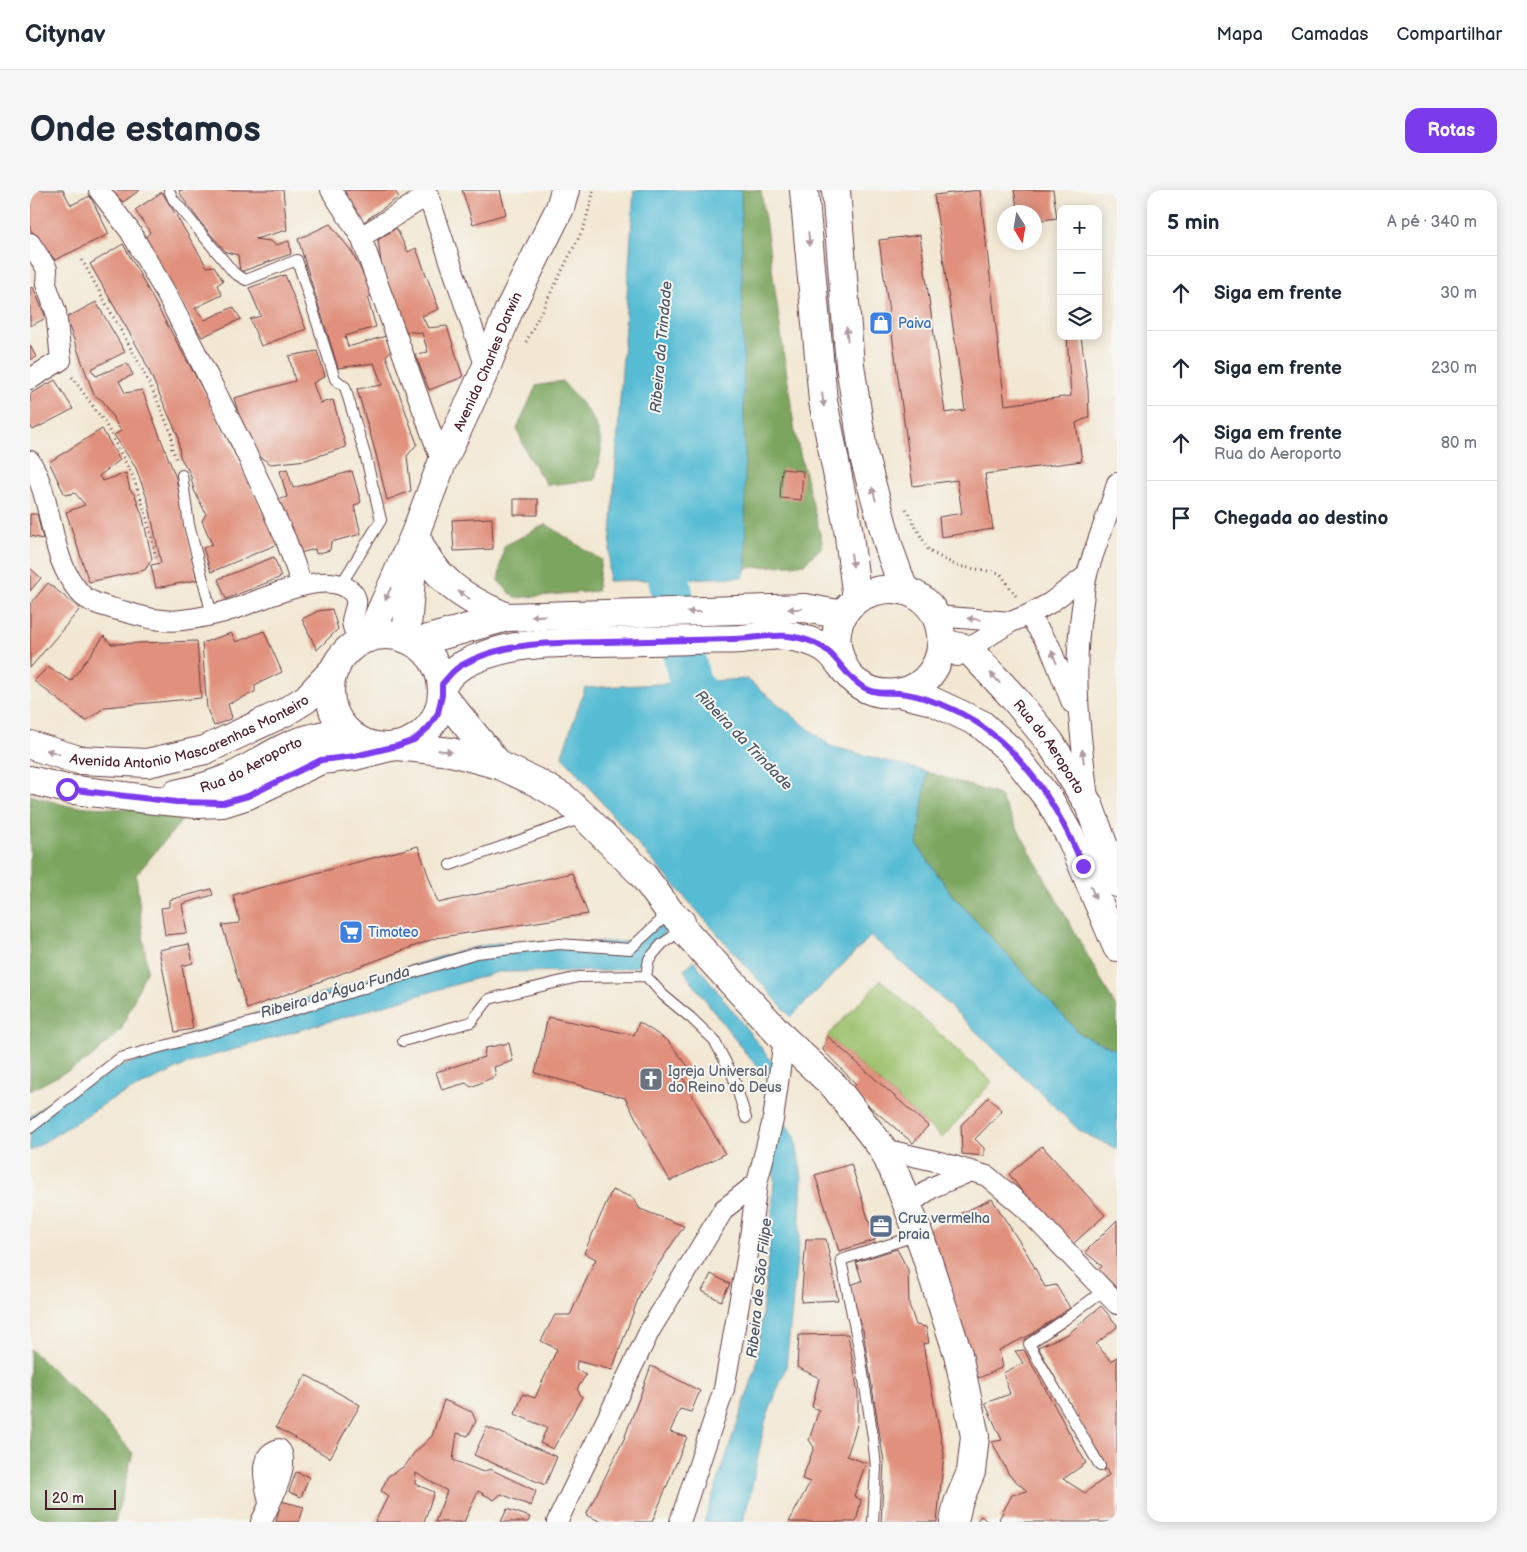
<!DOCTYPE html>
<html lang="pt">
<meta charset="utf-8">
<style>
:root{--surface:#fff;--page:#f6f6f7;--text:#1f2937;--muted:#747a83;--line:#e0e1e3;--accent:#7c3aed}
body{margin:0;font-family:"Balsamiq Sans",sans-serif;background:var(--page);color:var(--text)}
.controls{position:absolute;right:15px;top:15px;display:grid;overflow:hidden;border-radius:10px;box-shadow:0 2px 12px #0003}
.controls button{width:45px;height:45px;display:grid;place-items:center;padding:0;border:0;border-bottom:1px solid var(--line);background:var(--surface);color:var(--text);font:25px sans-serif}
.compass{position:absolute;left:967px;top:15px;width:45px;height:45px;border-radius:50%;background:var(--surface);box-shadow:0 2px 12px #0003;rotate:169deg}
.scale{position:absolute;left:15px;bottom:12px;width:71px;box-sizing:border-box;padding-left:5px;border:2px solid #4a1f2b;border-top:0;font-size:14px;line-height:18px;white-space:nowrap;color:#4a1f2b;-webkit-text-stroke:4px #f6f6f2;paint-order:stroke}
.stop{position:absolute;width:15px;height:15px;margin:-11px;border:4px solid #7c3aed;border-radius:50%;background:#fff}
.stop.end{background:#7c3aed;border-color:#fff;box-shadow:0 1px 5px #0008}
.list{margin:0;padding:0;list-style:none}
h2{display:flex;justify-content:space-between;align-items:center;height:65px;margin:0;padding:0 20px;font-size:21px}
h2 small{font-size:16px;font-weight:400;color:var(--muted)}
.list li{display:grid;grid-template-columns:32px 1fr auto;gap:15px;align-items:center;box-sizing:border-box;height:75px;padding:0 20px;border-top:1px solid var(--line)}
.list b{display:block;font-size:19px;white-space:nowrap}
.list p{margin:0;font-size:16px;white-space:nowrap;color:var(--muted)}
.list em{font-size:16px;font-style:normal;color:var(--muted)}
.icon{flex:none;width:28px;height:28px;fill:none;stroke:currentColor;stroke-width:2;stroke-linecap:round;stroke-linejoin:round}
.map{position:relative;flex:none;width:1087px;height:1332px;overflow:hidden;border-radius:15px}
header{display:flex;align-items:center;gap:30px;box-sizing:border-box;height:70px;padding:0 25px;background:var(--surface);border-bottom:1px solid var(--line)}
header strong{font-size:24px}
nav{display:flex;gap:28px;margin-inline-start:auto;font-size:18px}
.intro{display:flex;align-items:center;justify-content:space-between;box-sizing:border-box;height:120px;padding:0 30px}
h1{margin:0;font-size:35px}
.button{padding:12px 22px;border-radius:15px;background:var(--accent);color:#fff;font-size:18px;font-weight:700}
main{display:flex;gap:30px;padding:0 30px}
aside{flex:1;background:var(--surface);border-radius:15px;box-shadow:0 2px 12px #0003}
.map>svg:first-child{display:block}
.green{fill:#9bc06b;stroke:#72704b}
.forest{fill:#7ca65f;stroke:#636245}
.water{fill:#56bcd4;stroke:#506e80}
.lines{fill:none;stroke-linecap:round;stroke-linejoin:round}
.river{stroke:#56bcd4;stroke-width:42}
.building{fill:#e0907c}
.lane-casing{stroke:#633d44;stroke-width:12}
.street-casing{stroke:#633d44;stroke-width:22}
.secondary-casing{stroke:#633d44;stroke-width:30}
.primary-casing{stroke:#633d44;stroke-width:30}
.path{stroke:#633d44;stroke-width:3;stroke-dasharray:1 4;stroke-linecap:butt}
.lane{stroke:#fff;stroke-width:10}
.street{stroke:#fff;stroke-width:20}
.secondary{stroke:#fff;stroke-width:28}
.primary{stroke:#fff;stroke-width:28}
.oneway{fill:#ae9aa0}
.route{stroke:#7c3aed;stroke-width:6}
.labels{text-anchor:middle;stroke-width:4;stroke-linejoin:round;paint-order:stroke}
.shop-label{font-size:14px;fill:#366cbe;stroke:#f6f6f2;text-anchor:start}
.street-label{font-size:14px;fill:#4a1f2b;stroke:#f6f6f2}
.worship-label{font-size:14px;fill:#5b616d;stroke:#f6f6f2;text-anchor:start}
.service-label{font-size:14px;fill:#4e5e75;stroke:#f6f6f2;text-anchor:start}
.water-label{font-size:15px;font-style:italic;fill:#4e5666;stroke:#f6f6f2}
</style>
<header>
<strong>Citynav</strong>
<nav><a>Mapa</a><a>Camadas</a><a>Compartilhar</a></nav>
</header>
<div class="intro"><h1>Onde estamos</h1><a class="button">Rotas</a></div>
<main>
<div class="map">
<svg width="1087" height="1332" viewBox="0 0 1087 1332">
<rect width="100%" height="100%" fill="#f6f6f2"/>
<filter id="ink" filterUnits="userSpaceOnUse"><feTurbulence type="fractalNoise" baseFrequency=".02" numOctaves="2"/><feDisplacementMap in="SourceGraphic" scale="10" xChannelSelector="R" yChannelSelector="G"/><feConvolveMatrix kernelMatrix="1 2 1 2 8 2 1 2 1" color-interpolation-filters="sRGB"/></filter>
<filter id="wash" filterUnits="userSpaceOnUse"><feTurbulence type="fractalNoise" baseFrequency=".0096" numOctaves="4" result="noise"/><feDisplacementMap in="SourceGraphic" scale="20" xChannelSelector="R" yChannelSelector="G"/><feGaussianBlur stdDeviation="1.12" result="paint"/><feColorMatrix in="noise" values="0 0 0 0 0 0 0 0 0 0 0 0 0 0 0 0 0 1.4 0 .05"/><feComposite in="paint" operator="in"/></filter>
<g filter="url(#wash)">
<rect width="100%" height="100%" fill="#f2e7d2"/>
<path class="green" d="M851 790 962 892 912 948 797 846Z"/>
<path class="forest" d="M667 0H731L765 243 793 356 774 374 716 378 685 256Z
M532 191C549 211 571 230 571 258 571 268 567 280 565 290L517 295 498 266 487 239 506 196Z
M516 334 571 370 567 401 485 408 468 391 474 356Z
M897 582 969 605 1087 819V860L1050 844 922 705 887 655Z
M0 605 38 616 159 622 106 685 117 779 91 840 60 869 0 901Z
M0 1159 61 1216 103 1263 85 1332H0Z"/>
<path class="water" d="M604 0H711L716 378 713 387 578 391Z
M717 489 800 556 897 582 887 655 922 705 1050 844 1087 860V959L1050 941 909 806 841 746 761 827 584 627 532 565 555 498Z
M647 718 638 738 606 777 574 781 468 782 164 871 82 909 0 961V927L23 909 91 877 158 850 157 845 429 761 471 752H594L610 748Z
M664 771 746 877 750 925 765 947 772 988 769 1048 756 1177 735 1232 719 1310 712 1332H674L726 1178 741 1045 744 989 741 960 735 931 738 888 717 865 658 787 654 779Z"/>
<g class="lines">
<path class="river" d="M628 333 660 495 697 534"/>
</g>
<g id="blocks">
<path class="building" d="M0 0H33L41 15 60 6 79 44 25 70 0 39Z
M81 0H110L93 12Z
M149 0H253L257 40 225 49 240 51 246 55 259 51 261 64 210 82 208 65 196 62 171 33 152 7Z
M317 0H364L369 7 332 33 314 2Z
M432 0H470L476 24 443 34Z
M950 0 975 215 1041 206 1037 146H1051L1058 200 1059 227 1046 233 1052 271 955 284 963 339 911 347 909 327 932 323 927 290 883 296 849 50 890 45 915 223 935 220 904 5Z
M984 0H1023L1027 28 1004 31V22H988Z
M132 2 177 77 184 76 193 91 187 95 192 105 165 118 175 130 203 117 211 129 172 147 143 100 115 49 120 42 105 20Z
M300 34 322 62 342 102 338 110 346 137 315 146 318 157 356 146 362 159 356 166 387 254 377 266 381 301 357 310 346 264 327 199 352 195 344 173 308 178 268 49Z
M366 38 378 62 386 58 409 119 392 126 398 138 417 136 433 187 399 200 385 164 398 162 392 143 374 141 351 72 348 50Z
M93 54 184 220 248 354 181 382 173 358 182 354 172 331 176 324 164 300 160 283 150 267 148 246 112 165 60 74Z
M255 85 276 139 231 156 220 129 231 126 219 98Z
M3 97 16 128 0 136V98Z
M66 112 95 162 61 179 66 186 97 173 103 185 89 191 95 203 112 200 146 288 167 390 126 398 121 375 131 373 118 311 106 278 84 245 91 241 73 211 64 205 36 128Z
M0 155 6 167 0 170Z
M287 161 295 186 283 193 290 213 303 210 316 257 276 270 241 274 224 263 210 230 204 208 265 191 259 166Z
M25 190 43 219 3 240 0 235V204Z
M72 239 90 270 69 286 73 291 96 283 100 300 105 305 113 328 122 369 115 380 59 392 36 322 55 315 45 303 35 305 19 272Z
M257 279 263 298 322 281 331 312 324 316 331 344 301 352 300 360 286 364 285 359 270 363 262 336 255 338 247 310 257 307 250 281Z
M752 279 773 281 771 310 750 308Z
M484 309H508V325H484Z
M0 324H7L13 349 0 346Z
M462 328 463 359 424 361 422 330Z
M244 367 251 387 196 409 188 389Z
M0 378 11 388 0 401Z
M18 393 50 419 0 478V414Z
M302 419 308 439 287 460 272 429 288 421Z
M234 441 252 482 225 495V502L198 514 202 528 184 536 177 519 172 453 201 443 206 452Z
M74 446 81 454 167 451 171 508 75 517 56 531 4 491 18 477 41 491Z
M388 656 408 713 542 683 558 724 406 748 217 819 192 735 210 733 203 705Z
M181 699 183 705 152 714 157 743 135 745 131 718 139 717V710Z
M159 754 163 773 152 776 163 839 145 842 129 760Z
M518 827 604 845 609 832 638 851 661 880 651 885 695 964 640 991 595 908 505 883Z
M797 846 898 936 883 953 821 901 826 894 793 860Z
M479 853 483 871 464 877 466 886 441 897 436 893 412 900 406 882 454 867 455 858Z
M959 907 972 921 945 949 954 958V966L932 964 931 935Z
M1012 956 1075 1025 1043 1054 997 1008 979 984Z
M821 974 845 1050 809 1061 785 985Z
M582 1000 602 1007 610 1019 654 1036 611 1101 582 1180 547 1171 546 1180 556 1185 547 1199 552 1207 523 1259 510 1253 517 1238 485 1224 493 1204 505 1208 527 1159 511 1151 525 1125H540L566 1069 554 1063Z
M962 1009 998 1065 1015 1097 1026 1095 1040 1118 1000 1145 969 1160 973 1177 949 1188 936 1169 894 1040Z
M1087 1030V1100L1067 1081 1072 1076 1055 1062Z
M776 1049H796L808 1110 771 1112Z
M867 1059 878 1080 879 1114 886 1135 896 1137 899 1153 893 1154 914 1264 907 1332H851L854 1272 833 1140 829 1132 820 1095 832 1091 826 1072Z
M681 1084 700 1094 691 1111 672 1101Z
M1071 1116 1087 1135V1137L1066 1154 1081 1171 1087 1167V1332H972L969 1329 982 1305 997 1301 979 1285 962 1252 972 1250 955 1213 980 1204 973 1183 993 1173 985 1161 994 1160 1056 1273 1033 1289 1055 1303 1079 1285 1008 1157 1038 1144Z
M818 1144 828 1204V1232L817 1266 836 1273 824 1306 831 1310 826 1332H759L780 1292 772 1289 784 1257 779 1250 789 1220 782 1217 789 1188 767 1177 769 1145Z
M621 1176 670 1201 661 1222 650 1219 640 1242 657 1247 622 1332H572L556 1325 594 1249Z
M276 1185 330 1215 300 1268 246 1237Z
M414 1210 442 1222 446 1231 438 1246 427 1243 423 1270 453 1282 460 1279 506 1301 501 1316 471 1304 464 1310 448 1301 434 1332H405L417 1301 386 1283 385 1294 404 1302 394 1332H345L358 1306 351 1301 358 1286 375 1276 384 1263 402 1246Z
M457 1237 527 1267 515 1295 444 1265Z
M266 1282 279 1287 271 1307 259 1302Z
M251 1311 274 1317 269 1332H246Z
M477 1319 500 1327 498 1332H471Z
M951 1326 958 1332H946Z"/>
</g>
</g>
<g filter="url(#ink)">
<use href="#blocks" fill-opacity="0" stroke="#633d44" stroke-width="1"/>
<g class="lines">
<g class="lane-casing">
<path id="lane" d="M139 0 143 9 204 83 216 90 267 70 305 189 315 197 336 268 351 330 310 396
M152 285 159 335 182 425
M420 675 552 628
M652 740 632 754 619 769 616 786 633 805 661 828 684 850 703 886 716 928
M373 851 441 832 459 809 548 787 616 786
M0 938 90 868 245 826 446 763 529 754 600 759 640 722
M1070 1276 999 1154 1034 1130 1074 1100
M843 1332 846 1278 843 1248 829 1158 811 1070 888 1045"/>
</g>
<g class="street-casing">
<path id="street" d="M69 0 100 41 137 105 212 254 256 350 272 395
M301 0 331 47 398 5 456 178
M331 47 412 273
M0 53 17 79 16 94 26 122 31 170 0 189
M0 271C25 312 17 367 51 404 60 414 79 417 92 421 112 426 131 433 152 430 170 428 189 424 207 418 234 409 298 377 322 402 331 412 323 421 322 431 322 438 327 446 330 452
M1000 424 1002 430 1020 457 1042 513
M906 426 981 432
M927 466 981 432 1000 424 1020 413 1057 385
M1058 608C1050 543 1042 483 1052 418 1054 407 1054 395 1057 384 1066 353 1079 324 1087 293
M853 959 914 973 957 986 995 1018 1087 1114
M878 1015 903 997 941 981
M231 1332C238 1317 263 1272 249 1259 225 1266 236 1295 239 1313
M527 1332 620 1140 694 1019 727 993 743 930 754 849
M650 1332 694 1199 718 1063 727 993"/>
</g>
<g class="secondary-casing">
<g id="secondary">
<path id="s1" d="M339 448 385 344 412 273 456 178 479 120 530 18 535 0"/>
<path d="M376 449 383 365"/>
<path d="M412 505 469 575"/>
<path d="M367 556 421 562 469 575 508 593 534 608 555 627 612 684 640 722 651 732 653 739 754 849 805 897 853 959 866 986 892 1053 928 1164 945 1246 941 1282 928 1313 924 1332"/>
</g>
</g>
<g class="primary-casing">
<g id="primary">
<path d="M774 0 793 211 818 338 827 409"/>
<path d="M806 0 820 175 834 267 860 361 874 400"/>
<path d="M385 344C402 388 434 409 477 427"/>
<circle cx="356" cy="501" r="56"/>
<path d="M384 453 477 427 775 418 813 425"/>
<path id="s2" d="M912 453 938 459 983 507 1020 552 1059 615 1087 693"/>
<path d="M412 494C418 488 423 480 431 476 472 452 520 453 565 452 597 451 629 451 661 450 678 449 695 450 711 449 731 447 749 443 768 448 778 450 792 455 800 462 810 472 816 485 827 493 847 508 877 507 895 490 907 478 913 462 911 445 902 364 767 399 818 484"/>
<path d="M869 503 902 511 932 525 951 534 981 561 1020 611 1041 648 1087 757"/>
<path id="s3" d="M0 555 49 570 117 573 175 560 255 522 276 509 306 477"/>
<path d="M0 590 37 599 125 610 167 614 193 613 218 605 291 570 325 566 360 557"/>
<path id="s4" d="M146 604C164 600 183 595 201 587 219 579 234 568 252 559 272 549 295 544 318 542"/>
</g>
</g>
<path class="path" d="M52 70 111 177 127 210 142 245V259L147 270
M496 152 554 37 564 0
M42 187 75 233 103 287 115 321 126 368
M876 319 899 361 927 376 970 383 986 406"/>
<use href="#lane" class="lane"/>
<use href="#street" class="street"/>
<use href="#secondary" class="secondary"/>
<use href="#primary" class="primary"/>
</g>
<defs><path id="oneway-solid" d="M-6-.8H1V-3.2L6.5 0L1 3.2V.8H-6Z" transform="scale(1.25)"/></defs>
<g class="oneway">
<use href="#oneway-solid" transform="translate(779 49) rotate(85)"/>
<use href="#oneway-solid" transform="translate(817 144) rotate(-95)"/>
<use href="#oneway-solid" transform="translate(793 210) rotate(82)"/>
<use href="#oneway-solid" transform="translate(844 304) rotate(-105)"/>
<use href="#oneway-solid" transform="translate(822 370) rotate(82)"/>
<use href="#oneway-solid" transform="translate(358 404) rotate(114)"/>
<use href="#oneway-solid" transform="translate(434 405) rotate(-145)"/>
<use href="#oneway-solid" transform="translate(765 419) rotate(178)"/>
<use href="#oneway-solid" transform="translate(664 422) rotate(179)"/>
<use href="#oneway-solid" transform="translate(508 426) rotate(177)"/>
<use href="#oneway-solid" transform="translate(944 429) rotate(-175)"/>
<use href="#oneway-solid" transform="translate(1024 467) rotate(-112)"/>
<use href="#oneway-solid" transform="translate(965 488) rotate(-133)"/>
<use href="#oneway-solid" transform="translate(415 561) rotate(8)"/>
<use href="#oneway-solid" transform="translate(23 562) rotate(-163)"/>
<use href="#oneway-solid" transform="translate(1053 566) rotate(-97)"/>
<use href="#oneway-solid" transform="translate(1063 702) rotate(68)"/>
</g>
</g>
<g class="lines" filter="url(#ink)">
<path class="route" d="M37 599 146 612 193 613 218 606 291 570 325 566 367 556 384 550 398 538 408 523 412 505V494C416 490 420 484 425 480 430 475 438 472 444 469 485 451 530 453 575 452 617 451 660 450 703 449 735 448 753 440 785 453 809 463 816 493 842 501 852 504 859 502 869 503 879 504 892 507 902 511 977 535 1024 606 1053 676"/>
</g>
<defs>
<g id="shop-square" transform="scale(1.25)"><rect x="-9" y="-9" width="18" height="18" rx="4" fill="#3f7fe0" stroke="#f6f6f2"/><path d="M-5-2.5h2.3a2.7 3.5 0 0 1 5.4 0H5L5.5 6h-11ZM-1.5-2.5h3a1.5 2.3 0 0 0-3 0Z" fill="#fff"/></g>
<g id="supermarket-square" transform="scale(1.25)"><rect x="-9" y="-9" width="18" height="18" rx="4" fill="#3f7fe0" stroke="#f6f6f2"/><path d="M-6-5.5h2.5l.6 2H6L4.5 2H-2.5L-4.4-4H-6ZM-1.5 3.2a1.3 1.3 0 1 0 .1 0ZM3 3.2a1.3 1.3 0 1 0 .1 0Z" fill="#fff"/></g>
<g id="church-square" transform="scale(1.25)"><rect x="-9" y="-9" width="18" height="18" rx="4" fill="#6b7280" stroke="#f6f6f2"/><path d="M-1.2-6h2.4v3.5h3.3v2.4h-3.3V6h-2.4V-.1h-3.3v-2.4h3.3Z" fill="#fff"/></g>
<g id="office-square" transform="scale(1.25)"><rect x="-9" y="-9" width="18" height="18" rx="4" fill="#5c6f8a" stroke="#f6f6f2"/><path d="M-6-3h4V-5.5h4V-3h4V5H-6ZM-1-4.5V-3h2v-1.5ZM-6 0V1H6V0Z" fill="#fff"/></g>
</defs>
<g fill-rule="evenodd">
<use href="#shop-square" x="851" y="133"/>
<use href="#supermarket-square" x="321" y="742"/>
<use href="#church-square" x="621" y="889"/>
<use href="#office-square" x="851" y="1036"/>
</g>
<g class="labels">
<g class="shop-label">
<text x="868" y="138">Paiva</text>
<text x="338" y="747">Timoteo</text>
</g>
<g class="street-label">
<text dy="5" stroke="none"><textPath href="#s1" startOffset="301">Avenida Charles Darwin</textPath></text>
<text dy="5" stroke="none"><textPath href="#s3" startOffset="168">Avenida Antonio Mascarenhas Monteiro</textPath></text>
<text dy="5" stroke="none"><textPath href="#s2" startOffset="154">Rua do Aeroporto</textPath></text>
<text dy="5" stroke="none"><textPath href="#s4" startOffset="81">Rua do Aeroporto</textPath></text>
</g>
<g class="worship-label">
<text x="638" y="886">Igreja Universal<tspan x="638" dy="16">do Reino do Deus</tspan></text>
</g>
<g class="service-label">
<text x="868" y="1033">Cruz vermelha<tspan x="868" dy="16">praia</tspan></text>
</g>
<g class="water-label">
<text transform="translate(631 157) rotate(-85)" y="5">Ribeira da Trindade</text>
<text transform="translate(714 550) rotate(46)" y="5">Ribeira da Trindade</text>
<text transform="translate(305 802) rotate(-16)" y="5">Ribeira da Água Funda</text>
<text transform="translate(729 1098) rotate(-84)" y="5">Ribeira de São Filipe</text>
</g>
</g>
</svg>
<div class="controls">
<button>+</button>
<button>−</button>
<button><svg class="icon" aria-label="layers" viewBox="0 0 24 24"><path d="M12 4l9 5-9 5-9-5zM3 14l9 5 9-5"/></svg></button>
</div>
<svg class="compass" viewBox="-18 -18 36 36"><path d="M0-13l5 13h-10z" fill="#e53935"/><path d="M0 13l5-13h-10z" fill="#747a83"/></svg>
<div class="scale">20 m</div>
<div class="stop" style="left:37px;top:599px"></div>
<div class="stop end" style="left:1053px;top:676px"></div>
</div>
<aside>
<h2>5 min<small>A pé · 340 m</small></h2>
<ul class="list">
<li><svg class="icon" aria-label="ahead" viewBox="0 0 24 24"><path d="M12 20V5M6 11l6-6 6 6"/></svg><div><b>Siga em frente</b></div><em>30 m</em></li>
<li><svg class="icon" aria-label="ahead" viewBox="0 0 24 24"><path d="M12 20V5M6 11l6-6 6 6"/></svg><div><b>Siga em frente</b></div><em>230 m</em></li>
<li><svg class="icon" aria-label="ahead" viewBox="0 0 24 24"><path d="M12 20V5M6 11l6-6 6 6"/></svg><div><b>Siga em frente</b><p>Rua do Aeroporto</p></div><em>80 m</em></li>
<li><svg class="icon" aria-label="arrive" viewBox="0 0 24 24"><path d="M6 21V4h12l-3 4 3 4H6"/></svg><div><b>Chegada ao destino</b></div></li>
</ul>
</aside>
</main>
